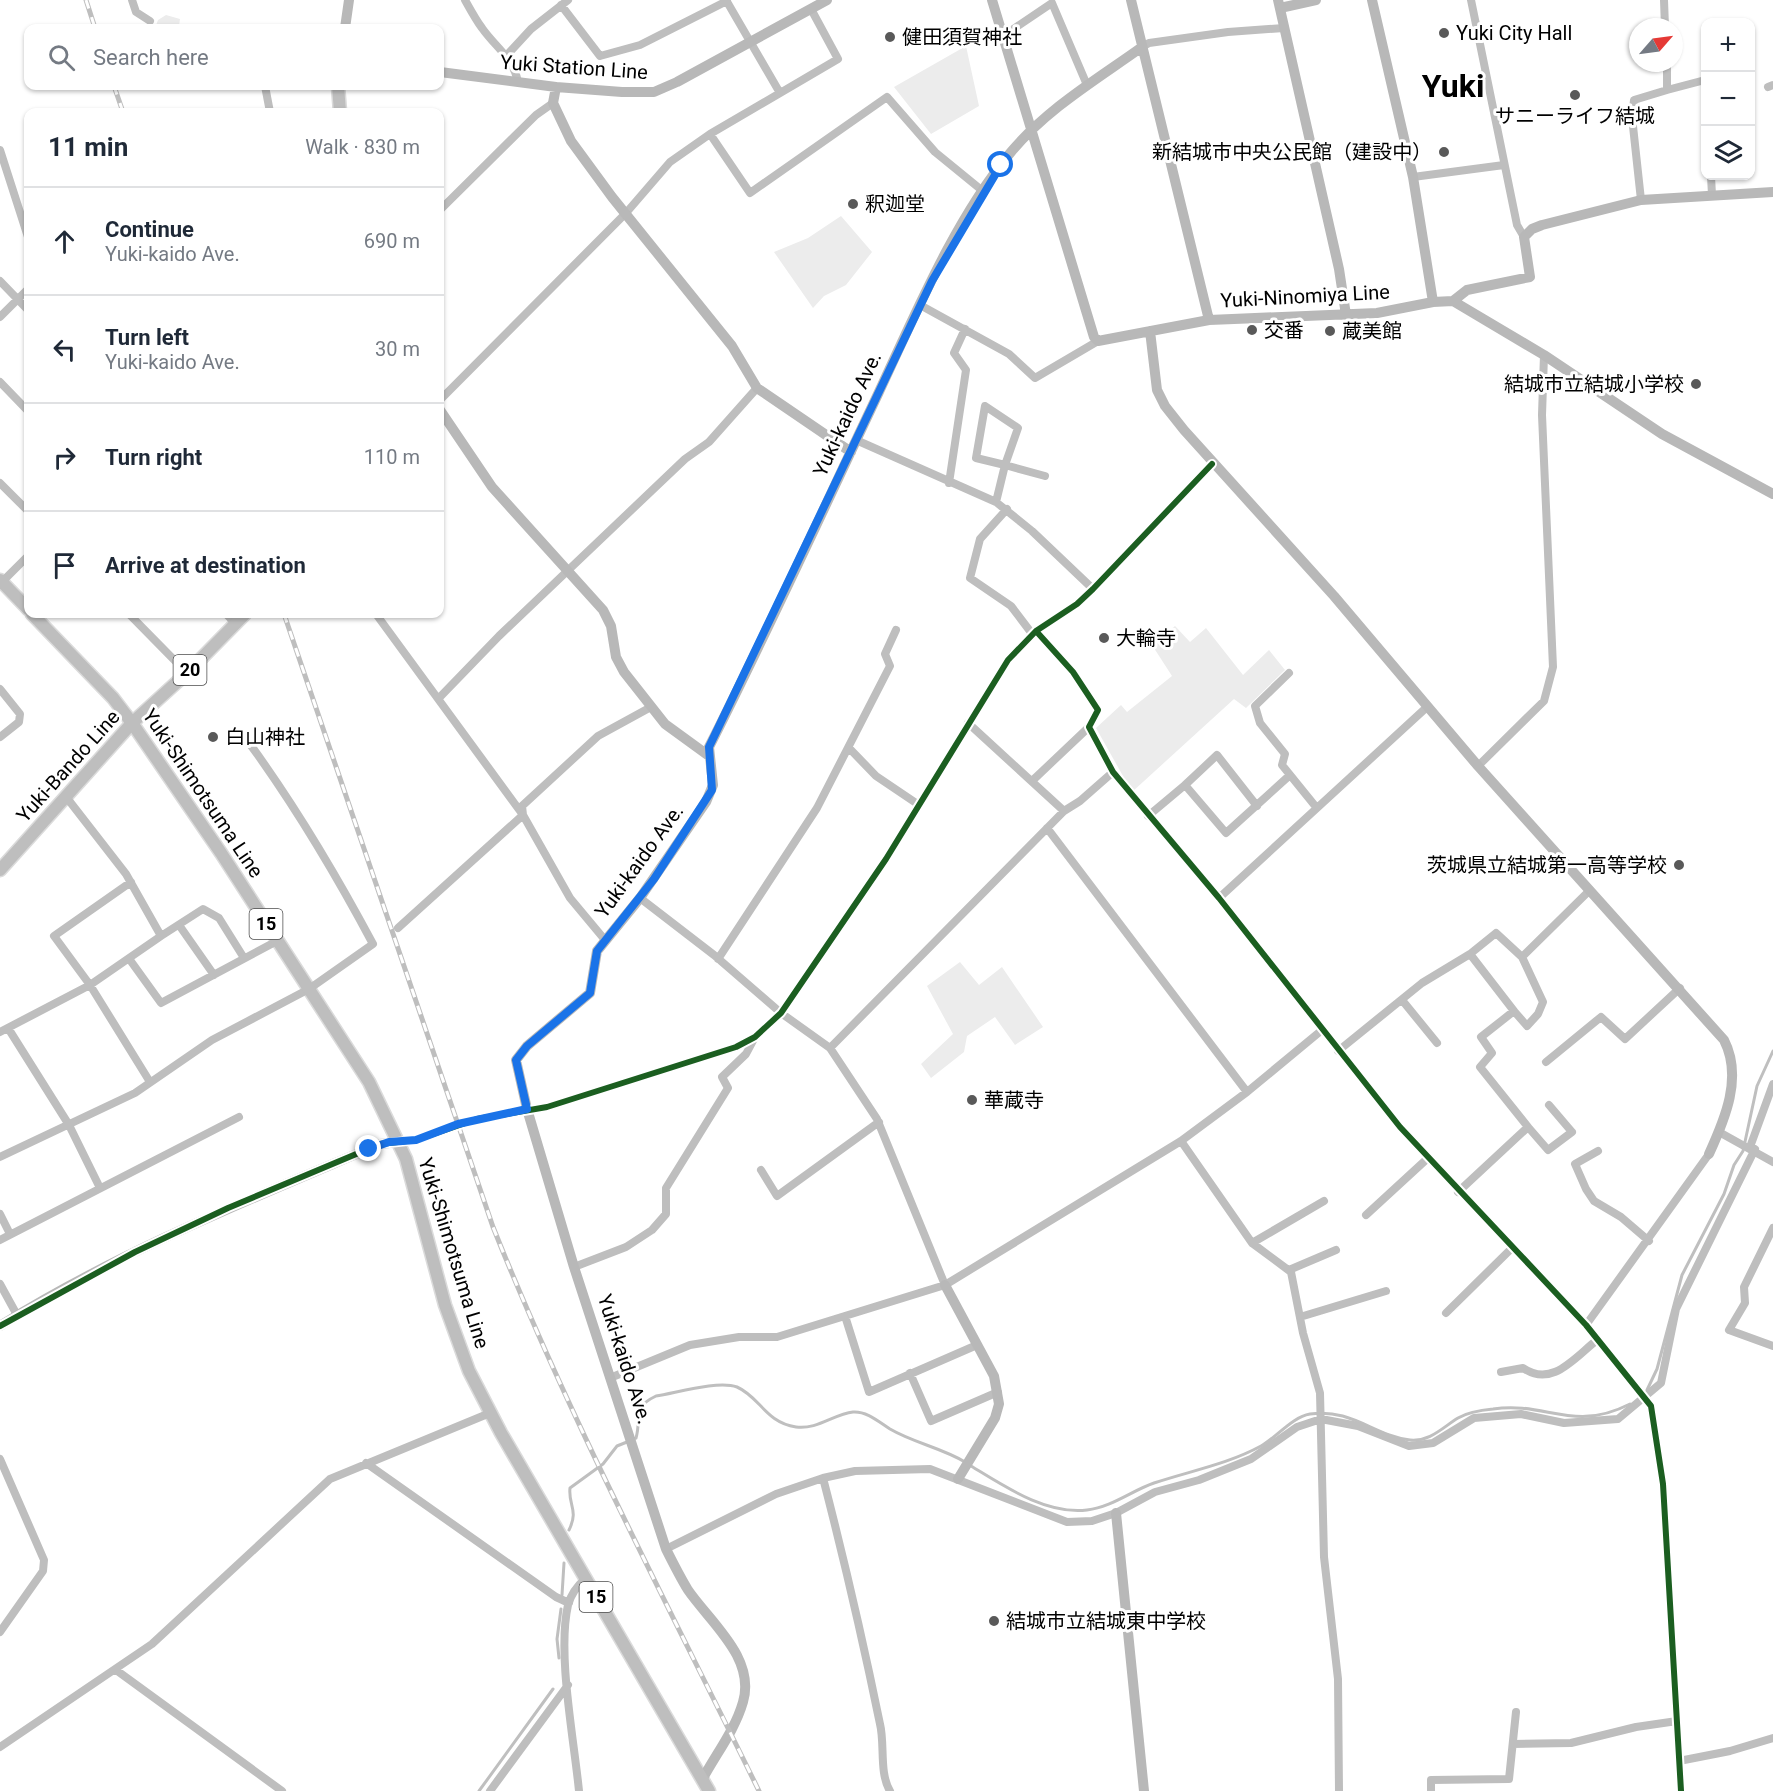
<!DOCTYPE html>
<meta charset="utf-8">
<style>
:root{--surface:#fff;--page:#f2f2f3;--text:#1f2937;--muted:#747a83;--line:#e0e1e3}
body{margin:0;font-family:Roboto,"Noto Sans JP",sans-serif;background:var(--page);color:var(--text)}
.controls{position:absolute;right:18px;top:18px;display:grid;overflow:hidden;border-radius:12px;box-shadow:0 2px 4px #0004}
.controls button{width:54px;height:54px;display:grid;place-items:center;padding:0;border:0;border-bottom:2px solid var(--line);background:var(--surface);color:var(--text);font:30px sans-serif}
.compass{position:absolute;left:1629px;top:18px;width:54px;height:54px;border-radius:50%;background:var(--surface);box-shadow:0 2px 4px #0004;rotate:62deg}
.stop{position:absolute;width:18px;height:18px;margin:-14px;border:4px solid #1a73e8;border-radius:50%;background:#fff}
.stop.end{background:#1a73e8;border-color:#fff;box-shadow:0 2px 6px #0008}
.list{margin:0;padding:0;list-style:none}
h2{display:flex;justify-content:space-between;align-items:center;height:78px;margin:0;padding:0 24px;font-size:26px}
h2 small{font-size:20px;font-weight:400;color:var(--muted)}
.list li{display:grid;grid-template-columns:39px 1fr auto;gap:18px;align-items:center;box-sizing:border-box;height:108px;padding:0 24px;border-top:2px solid var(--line)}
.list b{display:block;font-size:22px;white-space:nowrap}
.list p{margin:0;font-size:20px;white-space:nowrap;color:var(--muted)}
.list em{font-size:20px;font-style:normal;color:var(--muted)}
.icon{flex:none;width:33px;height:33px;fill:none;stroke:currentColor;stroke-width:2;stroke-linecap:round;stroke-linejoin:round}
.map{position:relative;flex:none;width:1773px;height:1791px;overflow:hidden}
.search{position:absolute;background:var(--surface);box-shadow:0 2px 4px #0004;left:24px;top:24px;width:420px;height:66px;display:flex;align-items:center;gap:15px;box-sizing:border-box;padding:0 21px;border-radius:12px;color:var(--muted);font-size:22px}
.panel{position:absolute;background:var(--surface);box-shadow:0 2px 4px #0004;left:24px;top:108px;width:420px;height:510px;border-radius:12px}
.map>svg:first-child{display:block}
.green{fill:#ececec}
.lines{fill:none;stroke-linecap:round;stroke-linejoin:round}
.stream{stroke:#bfbfbf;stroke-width:3}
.primary-casing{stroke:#dbdbdb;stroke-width:15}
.street{stroke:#bebebe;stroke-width:8}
.secondary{stroke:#b8b8b8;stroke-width:10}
.primary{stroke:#bebebe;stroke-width:12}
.rail-casing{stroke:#bebebe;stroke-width:5}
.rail{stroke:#fff;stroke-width:3;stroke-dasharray:9;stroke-linecap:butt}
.cycleway-casing{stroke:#fff;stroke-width:10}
.cycleway{stroke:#1b5e20;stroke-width:6}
.route{stroke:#1a73e8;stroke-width:8}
.poi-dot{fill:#595959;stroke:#fff;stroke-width:2}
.labels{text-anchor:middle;stroke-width:6;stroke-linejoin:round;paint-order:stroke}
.shield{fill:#fff;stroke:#4c4c4c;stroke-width:1.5}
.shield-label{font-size:18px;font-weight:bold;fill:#000}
.poi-label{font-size:20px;fill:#000;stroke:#fff;text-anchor:start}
.street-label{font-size:20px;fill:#000;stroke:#fff}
.town-label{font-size:32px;font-weight:bold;fill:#000;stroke:#fff}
</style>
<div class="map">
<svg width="1773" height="1791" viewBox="0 0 1773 1791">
<rect width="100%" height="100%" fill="#fff"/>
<path class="green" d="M166 15 180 19 179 26 155 28 158 20Z
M966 46 979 106 931 134 894 87Z
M841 216 872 252 846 285 824 296 813 308 774 252 808 238Z
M1175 626 1190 642 1206 628 1243 675 1269 650 1285 670 1246 708 1234 699 1132 792 1096 728 1121 705 1127 712 1172 676 1152 645Z
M960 962 979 985 1002 967 1043 1027 1015 1045 995 1017 967 1036 964 1052 931 1078 921 1064 953 1034 927 986Z"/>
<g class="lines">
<path class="stream" d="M1647 1390 1657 1369 1682 1275 1724 1194 1734 1165 1743 1151 1757 1086 1773 1051
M633 1439 636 1438C642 1417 631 1408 656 1396 676 1393 718 1380 737 1387 760 1397 765 1422 796 1427 817 1430 834 1414 853 1412 867 1411 879 1422 890 1429 914 1443 942 1448 965 1462
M971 1466C1004 1486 1046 1515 1087 1510 1112 1507 1131 1491 1154 1483 1190 1471 1228 1464 1261 1446 1277 1437 1292 1417 1310 1414 1352 1408 1374 1436 1410 1440 1430 1442 1443 1427 1458 1418 1468 1412 1482 1410 1493 1409 1546 1401 1573 1433 1630 1404
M569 1530C579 1510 568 1505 570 1488L603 1464 617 1446 627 1442
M562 1595 564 1563
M559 1658 557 1639 561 1609
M479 1791 553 1689"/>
<g class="primary-casing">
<path id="primary" d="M338 86 340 112
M0 580 28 609
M32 614 113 698 132 723 221 853 369 1082 406 1159 445 1305 469 1371 501 1433 709 1791
M0 870 132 723 187 673 245 614"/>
</g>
<path class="street" d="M132 0 136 12 150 21
M465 0C470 9 476 20 482 28 496 48 513 57 518 82
M726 0 780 93
M1471 0 1517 225 1524 237
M1664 0 1665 27
M561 5 600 56 640 45 727 1
M1003 36 1052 3 1087 85
M1142 47 1149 43 1228 32 1284 28
M507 55 531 29 568 0
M265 86 270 112
M1768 87 1773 85
M1667 90 1705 80 1706 92
M710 134 750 193 887 97 935 152 984 192
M0 150 28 237
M1711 176 1712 195
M1413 177 1504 165
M1641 200 1632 117 1634 100 1667 90V63
M440 210 536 115 553 103
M0 281 28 310
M920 305 1009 354 1035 378 1098 341
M0 317 28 289
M0 382 28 411
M440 400 626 213 670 162 710 134 838 59 811 9
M985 406 1018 428 1005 465 976 458Z
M856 440 996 502 1032 531 1093 589
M0 483 28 511
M949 483 966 370 954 353 965 329
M996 502 1005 465 1045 476
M1007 509 980 539 970 578 1011 606 1033 635
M2 582 28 556
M129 614 187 673
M226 614 236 624
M376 614 523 815 570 898 605 940
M1036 631 1073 672 1098 710 1089 727 1113 772 1219 898 1400 1127 1586 1325 1651 1406 1663 1484 1681 1791
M1289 673 1255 706 1260 723 1285 754 1282 765 1316 807
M0 689 20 714 19 722 0 737
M439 698 499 636 685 459 709 442 757 388
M968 723 1064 811
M849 748 876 776 919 805
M1478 766 1544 701 1553 667 1542 415 1544 355
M1032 781 1089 727
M1185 785 1217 755 1257 806
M1148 816 1185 785 1226 833 1290 775
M1047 828 1247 1092
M131 882 54 936 90 985 150 1082
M640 898 714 955 781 1013 830 1048 877 1119 945 1285
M1219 898 1427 707
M179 925 214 975
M398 928 523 815 522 806 598 736 651 707
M161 936 203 909 219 918 244 958
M718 959 817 808 890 666 885 654 896 630
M130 960 161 1003 277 941
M1402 1000 1437 1043
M1514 1011 1470 954 1496 933 1522 957
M8 1028 69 1125 100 1188
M0 1032 90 985 161 936 126 874 67 798
M830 1048 1064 811 1080 801 1113 772
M1338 1051 1422 983 1470 954
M1546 1062 1601 1017 1625 1039 1680 988
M1528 1127 1548 1150 1572 1132 1549 1105
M1719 1132 1773 1162
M1181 1141 1252 1243 1291 1272 1303 1333 1320 1393 1324 1557 1338 1679 1339 1791
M399 1142 416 1140 477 1119 547 1107 736 1047 755 1037 781 1013 886 859 1008 660 1036 631 1077 604 1093 589 1212 464
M1750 1147 1773 1084
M1598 1151 1575 1164 1586 1189 1594 1201 1621 1217 1649 1241
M0 1157 135 1093 212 1040 309 989 373 944C334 871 293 802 244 736
M761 1170 777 1196 879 1122
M1458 1192 1528 1127 1480 1067 1492 1053 1481 1037 1514 1011 1527 1026 1538 1014 1543 1002 1522 957 1590 890
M0 1214 10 1234
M1366 1215 1428 1158
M1773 1228 1744 1287 1745 1303 1729 1330 1773 1346
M0 1240 239 1117
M1252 1243 1324 1201
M574 1267 626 1247 652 1230 666 1214V1188L728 1088 722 1077 746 1054 755 1037
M1289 1270 1336 1250
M0 1284 17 1315
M1446 1313 1512 1248
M845 1316 869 1392 977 1345
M1300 1317 1386 1291
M1586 1325 1709 1154
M1501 1372 1523 1368C1552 1388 1574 1358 1597 1340
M910 1373 931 1421 998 1392
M610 1378 690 1345 739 1337H777L945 1285 1181 1141 1247 1092 1322 1030
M0 1459 44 1560 43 1571 0 1632
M366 1463 556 1597 569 1603
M823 1478C844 1559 863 1641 880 1724 885 1744 879 1773 890 1791
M666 1549 776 1494 823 1478 855 1471 930 1469 1067 1522 1092 1521 1116 1513 1155 1492 1199 1480 1251 1459 1297 1427 1321 1419 1358 1426 1409 1446 1433 1443 1474 1418 1521 1414 1564 1423 1618 1419 1661 1383 1676 1309 1755 1149
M116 1670 282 1791
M1513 1744 1571 1743 1636 1727 1677 1721
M0 1747 152 1644 330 1479 490 1413
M1679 1761 1730 1751 1773 1738
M490 1791 568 1685
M579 1791C574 1739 557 1654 568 1605 571 1594 577 1586 585 1579
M1431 1791V1780L1509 1779 1516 1712"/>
<path class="secondary" d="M992 0 1094 337 1098 341 1209 320 1377 313 1433 302 1453 301 1544 355 1662 434 1773 494
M1131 0 1209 320
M1278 0 1339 269 1346 315
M1372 0 1413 177 1433 302
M1280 8 1316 0
M345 28 349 0
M440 72 556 87 622 92H654L677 82 827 0
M556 87 553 103 571 141 612 197 732 346 757 388 851 452
M1453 301 1467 290 1530 277 1524 237 1532 229 1542 225 1641 200 1773 192
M1150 331 1157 390 1165 406 1184 430 1334 596 1478 766 1724 1040C1743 1077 1725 1119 1709 1154
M440 410 492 487 603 610 611 626 616 657 624 672 665 724 709 756
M945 1285 994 1376 999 1404 995 1418 958 1479
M0 1326C120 1251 251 1199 380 1144L399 1142
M1116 1513 1144 1791
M702 1780C716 1754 735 1730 743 1702 756 1658 710 1622 688 1590 680 1577 673 1563 666 1549L574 1267 527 1109 516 1060 527 1046 590 993 597 951 640 898 706 802 713 785 709 747C768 631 822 512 878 394 915 315 955 219 1011 152 1048 108 1096 80 1142 47"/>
<use href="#primary" class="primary"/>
<g class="rail-casing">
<path id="rail" d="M86 0 95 28
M114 86 123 112
M284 614 493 1227C570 1420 668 1605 759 1791"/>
</g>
<use href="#rail" class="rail"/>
<g class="cycleway-casing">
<path id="cycleway" d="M1036 631 1073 672 1098 710 1089 727 1113 772 1219 898 1400 1127 1586 1325 1651 1406 1663 1484 1681 1791
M0 1326 135 1252 228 1208 380 1144 416 1140 477 1119 547 1107 736 1047 755 1037 781 1013 886 859 1008 660 1036 631 1077 604 1093 589 1212 464"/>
</g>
<use href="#cycleway" class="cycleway"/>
</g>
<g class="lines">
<path class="route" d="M369 1149 389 1142 416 1140 458 1124 527 1109 516 1060 527 1046 590 993 597 951 654 879 712 790 709 747 932 281 1001 165"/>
</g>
<g class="poi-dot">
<circle cx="1444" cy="33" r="6"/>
<circle cx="890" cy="37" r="6"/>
<circle cx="1575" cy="95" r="6"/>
<circle cx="1444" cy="152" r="6"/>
<circle cx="853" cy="204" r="6"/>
<circle cx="1252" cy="330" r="6"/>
<circle cx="1330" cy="331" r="6"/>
<circle cx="1696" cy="384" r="6"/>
<circle cx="1104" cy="638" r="6"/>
<circle cx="213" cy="737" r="6"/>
<circle cx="1679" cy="865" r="6"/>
<circle cx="972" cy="1100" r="6"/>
<circle cx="994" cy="1621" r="6"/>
</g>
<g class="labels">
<g class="shield">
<rect x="173.5" y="655" width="33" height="30" rx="4.5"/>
<rect x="249.5" y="909" width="33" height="30" rx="4.5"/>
<rect x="579.5" y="1582" width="33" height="30" rx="4.5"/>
</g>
<g class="shield-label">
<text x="190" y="676">20</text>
<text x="266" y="930">15</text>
<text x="596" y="1603">15</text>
</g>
<g class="poi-label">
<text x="1456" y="40">Yuki City Hall</text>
<text x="902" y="44">健田須賀神社</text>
<text x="1575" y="123" text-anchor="middle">サニーライフ結城</text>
<text x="1432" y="159" text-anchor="end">新結城市中央公民館（建設中）</text>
<text x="865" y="211">釈迦堂</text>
<text x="1264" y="337">交番</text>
<text x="1342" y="338">蔵美館</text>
<text x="1684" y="391" text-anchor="end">結城市立結城小学校</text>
<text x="1116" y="645">大輪寺</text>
<text x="225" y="744">白山神社</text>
<text x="1667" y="872" text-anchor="end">茨城県立結城第一高等学校</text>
<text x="984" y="1107">華蔵寺</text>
<text x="1006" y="1628">結城市立結城東中学校</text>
</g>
<g class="street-label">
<text transform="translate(574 67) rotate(4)" y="7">Yuki Station Line</text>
<text transform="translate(1305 296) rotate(-3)" y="7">Yuki-Ninomiya Line</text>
<text transform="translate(847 414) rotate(-65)" y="7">Yuki-kaido Ave.</text>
<text transform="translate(68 766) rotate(-48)" y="7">Yuki-Bando Line</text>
<text transform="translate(203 793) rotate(56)" y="7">Yuki-Shimotsuma Line</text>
<text transform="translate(639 861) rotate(-54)" y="7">Yuki-kaido Ave.</text>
<text transform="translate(454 1253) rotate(73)" y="7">Yuki-Shimotsuma Line</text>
<text transform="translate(625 1359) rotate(72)" y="7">Yuki-kaido Ave.</text>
</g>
<g class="town-label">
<text x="1453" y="97">Yuki</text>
</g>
</g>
</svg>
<div class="controls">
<button>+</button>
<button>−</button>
<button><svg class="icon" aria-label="layers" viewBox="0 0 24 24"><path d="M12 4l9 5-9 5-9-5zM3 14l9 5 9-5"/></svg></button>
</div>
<svg class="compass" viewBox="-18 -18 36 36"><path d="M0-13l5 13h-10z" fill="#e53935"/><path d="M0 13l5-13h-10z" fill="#747a83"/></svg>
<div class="stop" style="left:1001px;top:165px"></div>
<div class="stop end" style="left:369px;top:1149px"></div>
<div class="search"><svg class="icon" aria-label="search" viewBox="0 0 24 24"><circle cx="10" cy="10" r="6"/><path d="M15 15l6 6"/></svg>Search here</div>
<section class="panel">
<h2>11 min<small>Walk · 830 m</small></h2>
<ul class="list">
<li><svg class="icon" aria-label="ahead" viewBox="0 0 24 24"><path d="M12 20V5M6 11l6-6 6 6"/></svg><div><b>Continue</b><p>Yuki-kaido Ave.</p></div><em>690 m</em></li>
<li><svg class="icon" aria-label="left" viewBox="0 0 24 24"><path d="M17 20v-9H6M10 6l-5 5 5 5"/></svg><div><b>Turn left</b><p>Yuki-kaido Ave.</p></div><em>30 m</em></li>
<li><svg class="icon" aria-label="right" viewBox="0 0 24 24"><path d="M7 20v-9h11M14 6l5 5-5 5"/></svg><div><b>Turn right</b></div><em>110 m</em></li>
<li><svg class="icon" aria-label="arrive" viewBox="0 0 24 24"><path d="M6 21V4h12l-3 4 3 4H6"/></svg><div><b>Arrive at destination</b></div></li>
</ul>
</section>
</div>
